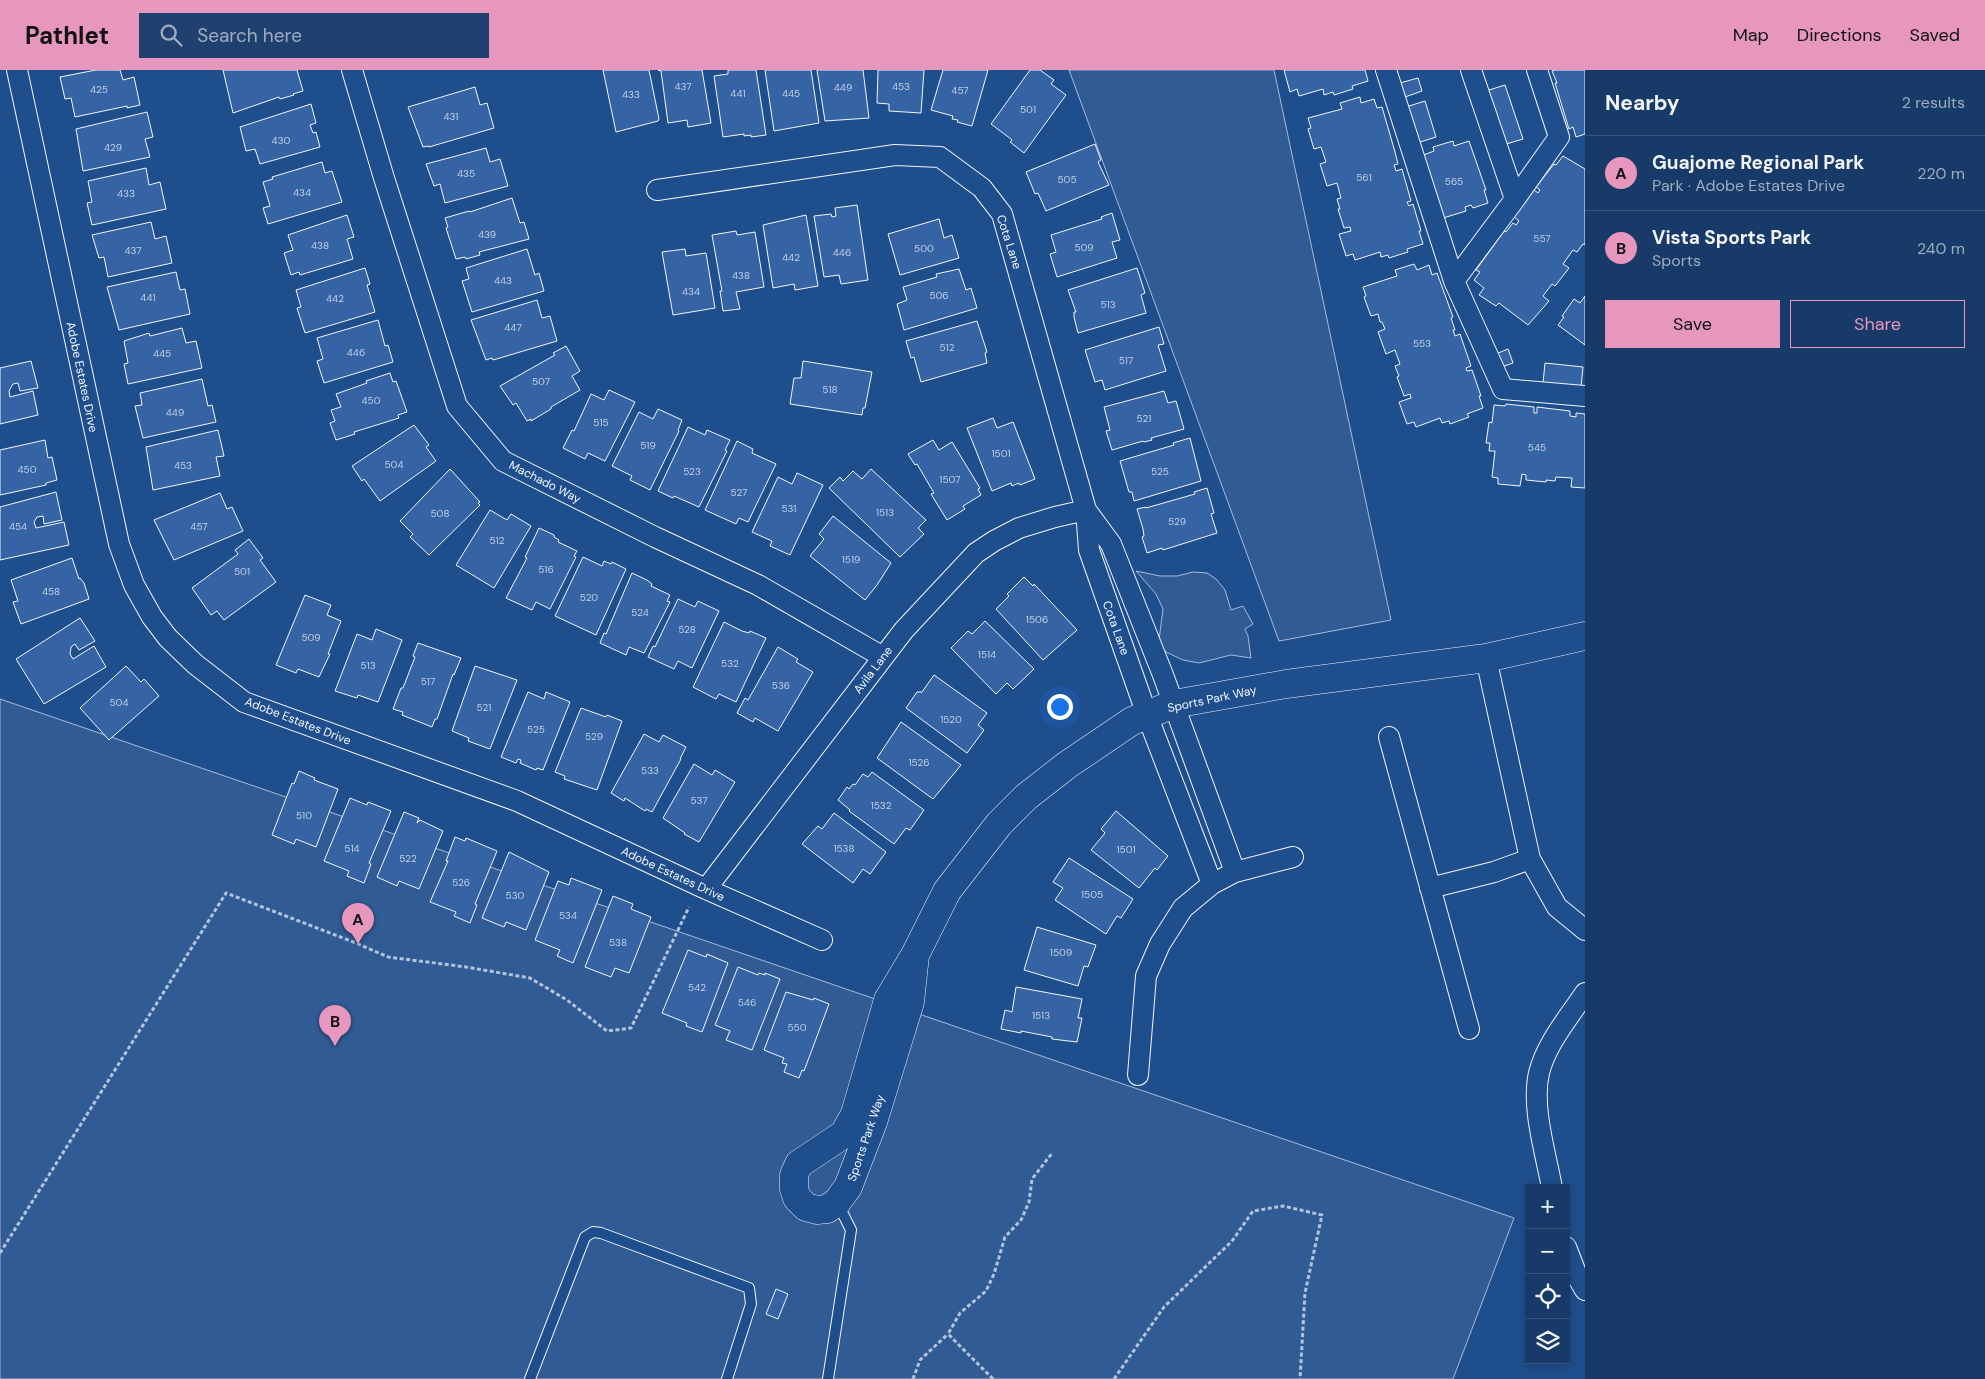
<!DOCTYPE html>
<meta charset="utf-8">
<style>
:root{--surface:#173a69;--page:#20416f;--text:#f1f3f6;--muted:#9eadc0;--line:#36547d;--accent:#e797bd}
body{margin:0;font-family:"DM Sans",sans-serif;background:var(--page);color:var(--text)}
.controls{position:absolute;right:15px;bottom:15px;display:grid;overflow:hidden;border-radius:0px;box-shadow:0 2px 8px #0003}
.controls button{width:45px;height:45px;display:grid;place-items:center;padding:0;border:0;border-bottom:1px solid var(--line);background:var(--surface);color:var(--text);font:25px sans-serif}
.you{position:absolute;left:1059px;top:636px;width:18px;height:18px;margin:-12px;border:4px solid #fff;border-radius:50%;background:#1a73e8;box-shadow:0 0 0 8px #1a73e833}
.badge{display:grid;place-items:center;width:32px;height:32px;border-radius:50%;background:var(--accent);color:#111;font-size:16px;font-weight:700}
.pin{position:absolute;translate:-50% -41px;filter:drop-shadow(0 1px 2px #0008)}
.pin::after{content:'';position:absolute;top:26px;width:18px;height:15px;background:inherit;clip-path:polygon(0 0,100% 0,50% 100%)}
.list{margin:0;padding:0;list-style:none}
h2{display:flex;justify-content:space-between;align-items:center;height:65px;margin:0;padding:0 20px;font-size:21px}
h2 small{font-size:16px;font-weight:400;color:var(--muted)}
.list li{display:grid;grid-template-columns:32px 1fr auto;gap:15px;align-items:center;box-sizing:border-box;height:75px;padding:0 20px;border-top:1px solid var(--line)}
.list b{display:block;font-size:19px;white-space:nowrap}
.list p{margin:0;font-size:16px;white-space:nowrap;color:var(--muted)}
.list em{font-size:16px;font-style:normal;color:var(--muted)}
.actions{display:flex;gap:10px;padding:15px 20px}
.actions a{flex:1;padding:11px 0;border:1px solid var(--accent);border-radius:0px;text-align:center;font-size:18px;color:var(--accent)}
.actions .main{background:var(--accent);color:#111}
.icon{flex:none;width:28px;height:28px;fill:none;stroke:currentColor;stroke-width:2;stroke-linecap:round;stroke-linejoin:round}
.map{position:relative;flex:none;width:1585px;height:1309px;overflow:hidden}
header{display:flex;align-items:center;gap:30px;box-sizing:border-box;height:70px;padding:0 25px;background:var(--accent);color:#111}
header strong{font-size:24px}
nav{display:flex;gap:28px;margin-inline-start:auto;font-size:18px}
.search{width:350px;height:45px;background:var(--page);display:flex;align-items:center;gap:12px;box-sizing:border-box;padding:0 18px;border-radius:0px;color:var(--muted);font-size:19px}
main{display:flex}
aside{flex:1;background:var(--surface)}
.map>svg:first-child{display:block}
.built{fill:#305b95;stroke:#a8bbd7}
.building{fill:#3563a3;stroke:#f2f6ff}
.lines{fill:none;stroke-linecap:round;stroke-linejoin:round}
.lane-casing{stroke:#f2f6ff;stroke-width:12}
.street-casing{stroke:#f2f6ff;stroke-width:22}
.secondary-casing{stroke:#f2f6ff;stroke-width:29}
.path{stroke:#b3c4dc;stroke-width:3;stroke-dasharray:4 2.5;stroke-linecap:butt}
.lane{stroke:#1f4e8c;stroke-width:10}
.street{stroke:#1f4e8c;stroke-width:20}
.secondary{stroke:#1f4e8c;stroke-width:28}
.labels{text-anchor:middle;stroke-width:4;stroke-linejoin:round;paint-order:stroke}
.number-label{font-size:10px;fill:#c3d1e8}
.street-label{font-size:12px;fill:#f2f6ff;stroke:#1f4e8c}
</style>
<header>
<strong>Pathlet</strong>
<div class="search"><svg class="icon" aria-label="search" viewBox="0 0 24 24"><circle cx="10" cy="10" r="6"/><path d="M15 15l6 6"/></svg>Search here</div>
<nav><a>Map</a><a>Directions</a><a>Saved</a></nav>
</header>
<main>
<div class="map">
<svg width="1585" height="1309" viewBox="0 0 1585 1309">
<rect width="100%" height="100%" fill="#1f4e8c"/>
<path class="built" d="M1069 0H1274L1391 550 1279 571Z
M1136 501 1160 506H1177L1193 502 1207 503 1216 509 1225 520 1231 540 1243 536 1253 554 1245 559 1248 566 1251 588 1231 585 1199 593 1183 590 1166 582 1160 577 1159 570 1163 539 1156 524Z
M0 629 1514 1148 1453 1309H0Z"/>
<path class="building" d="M96 0H120L123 10 134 7 140 35 127 38V36L75 47 71 28 65 29 60 7Z
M223 0H297L303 21 293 24 294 25 280 29 279 27 233 43Z
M603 0H649L659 49 658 51 616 62Z
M658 0H702L711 53 688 57 687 50 668 53 661 1Z
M728 0H756L766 65 751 67V65L744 66V64L723 67 714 6 728 4Z
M765 0H811L819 53 774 61Z
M817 0H863L869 48 825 51Z
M878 0H924L921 43 889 41V34L877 33Z
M943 0H988L972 56 957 52 958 50 952 49 953 46 931 40Z
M1030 0H1040L1054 10 1051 14 1066 25 1024 83 1010 72 1012 70 1007 66 991 54Z
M1284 0H1365L1368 11 1352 16 1353 19 1334 25 1333 22 1324 25 1323 19 1299 26 1297 19 1290 22Z
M1555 0H1585V64L1576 67 1573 57 1569 59 1555 13H1557L1552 1Z
M1418 8 1422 21 1405 27 1400 13Z
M1505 15 1523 69 1503 75 1486 21Z
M475 17 480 35 487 33 494 58 429 77V76L423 77 408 37Z
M1360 27 1361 33 1374 29 1377 38 1382 37 1395 82 1398 94 1394 95 1396 101 1402 99 1411 131 1407 132 1409 136 1413 134 1421 161H1419L1423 174 1407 179 1408 182 1389 188 1388 185 1381 187 1380 182 1355 190 1353 184 1346 186 1339 164 1351 161 1350 157 1344 158 1338 139H1340L1337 129 1341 128 1337 113 1327 116 1320 94 1326 92 1321 77 1314 79 1308 59 1311 58 1308 48 1342 39 1340 33Z
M1425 31 1436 67 1417 73 1406 37Z
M311 34 316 53 310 55 313 63 316 62 320 77 260 94 255 79 246 81 240 57Z
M147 42 153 67 145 69 150 87 83 101 76 59Z
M1453 71 1454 76 1469 71 1486 120H1484L1488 133 1473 138 1471 135 1465 137 1466 141 1440 149 1421 86 1434 81 1433 77Z
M1095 74 1101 90 1098 92 1109 115 1046 141 1038 123 1035 124 1026 102Z
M486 78 490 92 500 89 508 116 445 133 440 114 434 116 426 94Z
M1563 86 1585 99V175L1583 174 1577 182 1573 180 1563 194 1569 198 1555 216 1552 214 1543 226 1549 231 1528 255 1499 233 1496 236 1479 225 1484 218 1474 210 1480 202 1476 200 1504 161 1506 162 1513 153 1516 155 1519 151 1513 146 1533 119 1538 123 1540 120 1536 117 1554 94 1556 95Z
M322 92 325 103 332 101 342 132 268 154 263 138 270 136 263 112 273 109 272 107Z
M146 98 149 115 160 112 166 139 92 155 87 133 92 132 88 111Z
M512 128 520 153 524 152 529 169 479 182 480 185 466 189 465 187 456 189 446 158 448 157 445 148 469 141 470 142Z
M857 135 868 210 841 214 839 205 824 207 814 146 831 144 832 147 836 146 835 138Z
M1112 143 1120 170 1112 172 1117 188 1057 207 1050 184 1056 182 1051 165 1102 149 1101 147Z
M347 145 354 167 347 169 353 189 300 205 299 202 291 205 284 183 293 180 288 165Z
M806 145 818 216 795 220 794 214 773 218 763 155Z
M939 149 944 168 952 165 959 188 900 205 888 164Z
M151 152 155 169 166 166 172 193 108 207 104 187 99 188 92 165Z
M736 161 737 165 755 162 764 217 736 222 740 239 723 241 720 221H722L712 165Z
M527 179 535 205 539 203 544 221 472 242 462 211 469 209 466 198Z
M685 179 686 186 706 183 715 238 673 245 662 182Z
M1414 194 1417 200 1429 195 1432 205 1437 203 1453 247 1451 248 1455 260H1453L1455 266 1460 264 1471 296 1466 298 1467 301 1472 300 1481 326H1479L1483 338 1467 344 1469 347 1450 354 1449 351 1442 353 1440 348 1416 357 1414 352 1407 354 1399 332 1411 328 1410 324 1404 326 1397 307 1399 306 1395 296 1400 294 1395 280 1386 284 1378 262 1385 259 1382 252H1380L1378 244 1371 246 1364 227 1366 226 1363 217 1397 206 1395 200Z
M365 198 370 214 367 215 375 242 305 263 297 238 301 237 296 220Z
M1137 198 1145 223 1141 225 1146 243 1078 263 1074 247V242H1076L1068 220Z
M959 199 966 220 971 218 977 238 904 260 897 234 907 230 903 217 937 207 936 204Z
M176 202 180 220 185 219 190 244 119 260 107 217Z
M1585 226V275L1558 255 1564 247 1562 246 1574 229 1580 233Z
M537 230 542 248 550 246 557 271 493 290 492 288 486 290 471 250Z
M378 250 385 276 388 275 393 292 324 313 317 291 323 289 317 268Z
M977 251 987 282 985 283 987 293 921 312 914 287 911 288 906 271Z
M1159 257 1164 274 1158 275 1166 301 1105 320 1102 310 1095 312 1085 280Z
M182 258 186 273 196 271 202 298 128 314 124 294 128 293 124 271 149 263 150 266Z
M566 276 580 301 572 306 580 320 551 337V339L531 351V349L527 351 516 333 513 335 500 316 555 285 553 283Z
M1508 279 1513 293 1496 299 1491 286Z
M31 291 38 318 20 321 18 313 13 314 9 321 10 327 33 321 38 345 0 354V298Z
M803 291 872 302 865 338H863L862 345 790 334 794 308H801Z
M1545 293 1583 297 1581 317 1543 313Z
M390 303 393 312 396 311 407 342 398 345 399 348 354 362 355 364 336 370 330 353 335 351 331 340 341 337 336 324 367 313 366 311Z
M202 309 208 336 212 335 216 352 143 368 135 336 142 335 140 323Z
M609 320 635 332 605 391 588 383 585 389 563 378 572 360 574 361 591 324 604 330Z
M1164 321 1168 333 1176 331 1184 359 1151 368 1152 370 1144 372 1143 371 1112 380 1106 361 1110 360 1104 337Z
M1506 334 1534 337V343H1537V337L1570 341V346L1576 347V343L1585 344V418L1571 417 1572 408 1556 407 1555 411 1546 410V412L1526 410V405L1522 404 1520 416 1498 414V408L1492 407 1495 381H1489L1490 373H1486L1489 352 1492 353 1494 335 1505 336Z
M658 339 682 350 678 360 679 361 650 420 630 410 632 406 612 396 639 342 653 349Z
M993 348 997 358 1013 352 1035 409 1020 415 1019 413 1012 416 1011 413 992 421 967 358Z
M414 355 429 375 426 377 436 391 380 431 364 409 362 411 352 396Z
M688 357 705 365 707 360 730 370 725 380 727 381 699 437 674 426 673 428 658 421Z
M218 360 224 386 216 387 220 406 153 420 146 377Z
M1190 368 1201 411 1134 431 1132 422H1129L1120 391 1174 375 1173 373Z
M45 370 48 388 52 387 57 410 46 413V415L0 425V380Z
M933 370 939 380 952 372 980 418 978 419 981 425 963 436 965 439 947 450 931 424 934 423 917 394 915 395 908 384Z
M737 371 753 379 752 383 776 394 748 452 739 448 736 454 705 440Z
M450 399 480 432 478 433 480 435 429 485 410 467 413 464 400 451Z
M871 399 926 450 918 458 924 464 900 487 829 418 840 407 843 411 853 401 862 409Z
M797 403 823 415 790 485 770 476 772 471 752 462 778 407 792 414Z
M1207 418 1214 443 1211 444 1217 463 1163 480 1162 478 1147 483 1142 467 1144 466 1143 459 1137 439 1146 437V438L1195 424 1194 422Z
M56 422 62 450 44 454 43 446 37 447 34 452 36 458 64 452 69 475 0 490V437Z
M220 423 227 439 232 437 243 461 174 490 154 450Z
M490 440 507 450 511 444 531 456 494 518 456 495Z
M833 446 891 493 877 515 865 530 810 486 824 469 819 464Z
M539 458 554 465V467L559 470 558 472 577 481 574 486 576 487 550 539 536 532 532 540 506 528 527 488 525 487Z
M249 469 263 488 260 490 276 512 224 550 217 541 211 545 192 518 238 484 235 480Z
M583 487 602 496 604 491 611 494 612 492 626 499 596 565 555 546Z
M72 488 79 509 80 508 84 513 89 529 21 554 13 532 18 531 11 510Z
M632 503 647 510 652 514 651 516 670 525 667 531 670 532 644 583 629 577 626 585 600 573 604 563 606 564Z
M1024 507 1033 516 1034 514 1077 560 1043 590 996 539 1009 526 1007 524Z
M305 525 331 535 327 545 341 551 328 584H330L319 607 298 599 296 603 276 595Z
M678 529 695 537 698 531 719 541 692 598 678 591 674 599 648 587 653 576 655 577Z
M80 548 95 571 79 580 75 574 71 577 70 584 73 589 94 576 106 597 44 634 16 589Z
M985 551 1034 599 1013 619 1007 613 996 624 951 578 968 561 972 564Z
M724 552 742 561 749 563 750 561 766 568 736 632 719 624 716 629 693 617Z
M376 559 402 570 378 632 358 625 357 628 335 621 357 564 372 570Z
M418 573 461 588 454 605 453 604 437 649H435L432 657 402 645 403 642 393 639 401 618H403L415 587 413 586Z
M778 577 798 589 796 592 813 602 778 661 755 648 753 652 737 643 745 628 748 630Z
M126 596 141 612 144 609 159 626 109 670 80 638Z
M475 596 517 610 490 679 468 671 469 668 452 661Z
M934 605 987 643 978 655 984 660 967 683 906 638 917 622H922Z
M528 622 544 629 546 622 570 632 543 700 537 698 536 700 520 693 521 690 518 689 516 693 501 687Z
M581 638 606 647 607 645 622 651 597 720 564 709 565 706 555 702Z
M901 652 961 695 933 729 877 688Z
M644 664 659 672 663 665 686 677 680 689H681L652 742 646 739 645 741 625 728 624 731 611 723Z
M694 694 712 705 715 700 735 712 699 772 684 764 685 763 663 748Z
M299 701 315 708 314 710 338 719 316 777 296 769 294 774 272 765 292 713 294 714Z
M872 702 924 740 910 760 906 758 894 774 849 741 850 740 838 730 847 717 849 719 853 714 855 715 863 704 868 707Z
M350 728 367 735 368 732 391 741 369 793 371 794 364 813 347 806 349 801 324 791Z
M1116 741 1168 786 1157 800 1155 798 1139 818 1091 780 1105 763 1101 759Z
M404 742 419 748 417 753 420 750 443 761 419 819 399 811 397 816 377 807Z
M834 743 886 782 870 804 863 799 853 813 802 774 818 756 822 759Z
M455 767 465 771 466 768 497 781 475 834 477 835 470 853 454 846 456 842 430 832 448 791H446Z
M509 782 549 802 526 860 506 852 504 857 482 848Z
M1069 788 1133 829 1121 848 1117 846 1106 864 1055 830 1063 818 1053 812Z
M571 808 602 820 573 893 557 886 560 880 535 870 558 811 569 815Z
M613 826 633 834 631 839 651 847 629 903 615 898 611 907 585 897Z
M1037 857 1096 875 1088 897 1084 896 1078 916 1024 900Z
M688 880 706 887 707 884 728 893 702 962 686 956 687 953 662 943Z
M738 897 758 905 759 903 765 905V903L780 909 752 980 726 970 730 961 715 955Z
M1016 917 1082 929 1078 948H1082L1077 972 1052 969V967L1021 961V963L1001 959 1005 940 1012 942Z
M786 922 813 930 814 928 829 934 804 1001 802 1000 799 1008 784 1002 787 994 782 993 784 988 764 980Z
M776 1219 788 1224 778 1249 766 1244Z"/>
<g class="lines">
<g class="lane-casing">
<path id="lane" d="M530 1309 585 1167 593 1162 601 1163 749 1218 751 1234 727 1309
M828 1309 851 1160 837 1132"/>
</g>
<g class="street-casing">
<path id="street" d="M17 0 119 474 134 515 152 547 168 568 195 594 244 632 517 731 706 819 822 870
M352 0 384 108 457 336 503 391 655 467 758 515 883 587
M1386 0 1454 211 1503 319 1585 326
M657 120 895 85 940 87 982 118 1002 144 1086 440 1089 480 1147 645 1212 814
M1515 129 1559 67 1537 0
M1454 211 1515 129 1471 0
M1086 440 1111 474 1163 605 1235 802
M1486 588 1530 789 1557 837 1585 860
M1389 667 1469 959
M1430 818 1494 802 1530 789
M706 819 904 560 976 483 994 471 1019 458 1055 447 1086 440
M1138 1005 1146 906 1160 874 1183 838 1212 814 1235 802 1293 787
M1552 1118C1546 1084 1531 1037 1539 1003 1546 974 1569 947 1585 923
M1566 1177 1578 1208 1585 1220"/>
</g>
<g class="secondary-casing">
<path id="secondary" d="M915 885 910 932 873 1052 848 1117 837 1132 827 1139 817 1140 806 1137 797 1128 794 1119V1105L799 1094 844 1064 855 1044 888 930 915 885 947 821 999 754 1026 727 1067 695 1132 651 1174 634 1286 614 1486 588 1585 566"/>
</g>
<path class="path" d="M0 1183 226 823 356 873 388 887 466 897 530 908 567 930 607 961 631 958 689 837
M913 1309 920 1290 948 1264
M993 1309 948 1264 960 1243 986 1221 994 1204 1005 1167 1021 1150 1029 1132 1032 1109 1053 1082
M1114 1309 1164 1237 1232 1171 1253 1141 1283 1136 1322 1145 1305 1223 1300 1309"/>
<use href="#lane" class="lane"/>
<use href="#street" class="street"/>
<use href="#secondary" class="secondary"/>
</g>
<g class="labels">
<g class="number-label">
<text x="683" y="20">437</text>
<text x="901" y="20">453</text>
<text x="843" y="21">449</text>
<text x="99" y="23">425</text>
<text x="960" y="24">457</text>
<text x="738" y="27">441</text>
<text x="791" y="27">445</text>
<text x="631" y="28">433</text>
<text x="1028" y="43">501</text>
<text x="451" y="50">431</text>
<text x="281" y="74">430</text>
<text x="113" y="81">429</text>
<text x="466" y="107">435</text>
<text x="1364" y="111">561</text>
<text x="1067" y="113">505</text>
<text x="1454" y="115">565</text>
<text x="302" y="126">434</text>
<text x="126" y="127">433</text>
<text x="487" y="168">439</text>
<text x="1542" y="172">557</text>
<text x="320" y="179">438</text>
<text x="1084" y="181">509</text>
<text x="924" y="182">500</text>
<text x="133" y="184">437</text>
<text x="842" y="186">446</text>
<text x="791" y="191">442</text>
<text x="741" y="209">438</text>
<text x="503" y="214">443</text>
<text x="691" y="225">434</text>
<text x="939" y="229">506</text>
<text x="148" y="231">441</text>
<text x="335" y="232">442</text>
<text x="1108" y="238">513</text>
<text x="513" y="261">447</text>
<text x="1422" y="277">553</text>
<text x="947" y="281">512</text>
<text x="356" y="286">446</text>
<text x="162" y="287">445</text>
<text x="1126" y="294">517</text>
<text x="541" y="315">507</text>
<text x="830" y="323">518</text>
<text x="371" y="334">450</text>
<text x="175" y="346">449</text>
<text x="1144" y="352">521</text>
<text x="601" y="356">515</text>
<text x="648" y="379">519</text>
<text x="1537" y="381">545</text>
<text x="1001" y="387">1501</text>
<text x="394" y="398">504</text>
<text x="183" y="399">453</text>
<text x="27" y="403">450</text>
<text x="692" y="405">523</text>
<text x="1160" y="405">525</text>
<text x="950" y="413">1507</text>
<text x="739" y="426">527</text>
<text x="789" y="442">531</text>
<text x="885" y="446">1513</text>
<text x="440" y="447">508</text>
<text x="1177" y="455">529</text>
<text x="18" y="460">454</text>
<text x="199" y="460">457</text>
<text x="497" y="474">512</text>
<text x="851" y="493">1519</text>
<text x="546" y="503">516</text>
<text x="242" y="505">501</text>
<text x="51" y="525">458</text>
<text x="589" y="531">520</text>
<text x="640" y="546">524</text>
<text x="1037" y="553">1506</text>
<text x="687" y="563">528</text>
<text x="311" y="571">509</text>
<text x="987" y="588">1514</text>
<text x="730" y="597">532</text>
<text x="368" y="599">513</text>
<text x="428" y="615">517</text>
<text x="781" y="619">536</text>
<text x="119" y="636">504</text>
<text x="484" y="641">521</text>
<text x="951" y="653">1520</text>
<text x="536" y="663">525</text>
<text x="594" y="670">529</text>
<text x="919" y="696">1526</text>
<text x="650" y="704">533</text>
<text x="699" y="734">537</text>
<text x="881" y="739">1532</text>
<text x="304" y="749">510</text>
<text x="352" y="782">514</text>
<text x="844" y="782">1538</text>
<text x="1126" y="783">1501</text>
<text x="408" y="792">522</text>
<text x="461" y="816">526</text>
<text x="1092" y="828">1505</text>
<text x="515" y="829">530</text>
<text x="568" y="849">534</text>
<text x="618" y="876">538</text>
<text x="1061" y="886">1509</text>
<text x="697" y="921">542</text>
<text x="747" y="936">546</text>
<text x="1041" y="949">1513</text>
<text x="797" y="961">550</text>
</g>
<g class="street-label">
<text transform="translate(1009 172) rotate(72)" y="4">Cota Lane</text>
<text transform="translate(82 307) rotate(78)" y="4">Adobe Estates Drive</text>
<text transform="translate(545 412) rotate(27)" y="4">Machado Way</text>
<text transform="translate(1116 558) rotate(70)" y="4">Cota Lane</text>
<text transform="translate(873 600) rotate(-53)" y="4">Avila Lane</text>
<text transform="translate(1212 629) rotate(-12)" y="4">Sports Park Way</text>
<text transform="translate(298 651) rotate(21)" y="4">Adobe Estates Drive</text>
<text transform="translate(673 804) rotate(25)" y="4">Adobe Estates Drive</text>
<text transform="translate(866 1068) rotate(-71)" y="4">Sports Park Way</text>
</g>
</g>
</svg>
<div class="controls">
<button>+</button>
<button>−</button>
<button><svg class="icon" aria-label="locate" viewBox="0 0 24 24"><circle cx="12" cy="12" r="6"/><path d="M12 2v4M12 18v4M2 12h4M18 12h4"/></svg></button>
<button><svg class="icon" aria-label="layers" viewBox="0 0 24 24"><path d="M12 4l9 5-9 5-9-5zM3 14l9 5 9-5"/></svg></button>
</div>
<div class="you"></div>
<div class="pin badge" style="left:358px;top:874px">A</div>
<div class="pin badge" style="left:335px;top:976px">B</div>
</div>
<aside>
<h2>Nearby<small>2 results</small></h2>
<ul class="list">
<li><span class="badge">A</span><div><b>Guajome Regional Park</b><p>Park · Adobe Estates Drive</p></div><em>220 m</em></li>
<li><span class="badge">B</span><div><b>Vista Sports Park</b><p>Sports</p></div><em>240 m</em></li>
</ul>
<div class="actions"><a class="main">Save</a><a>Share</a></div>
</aside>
</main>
